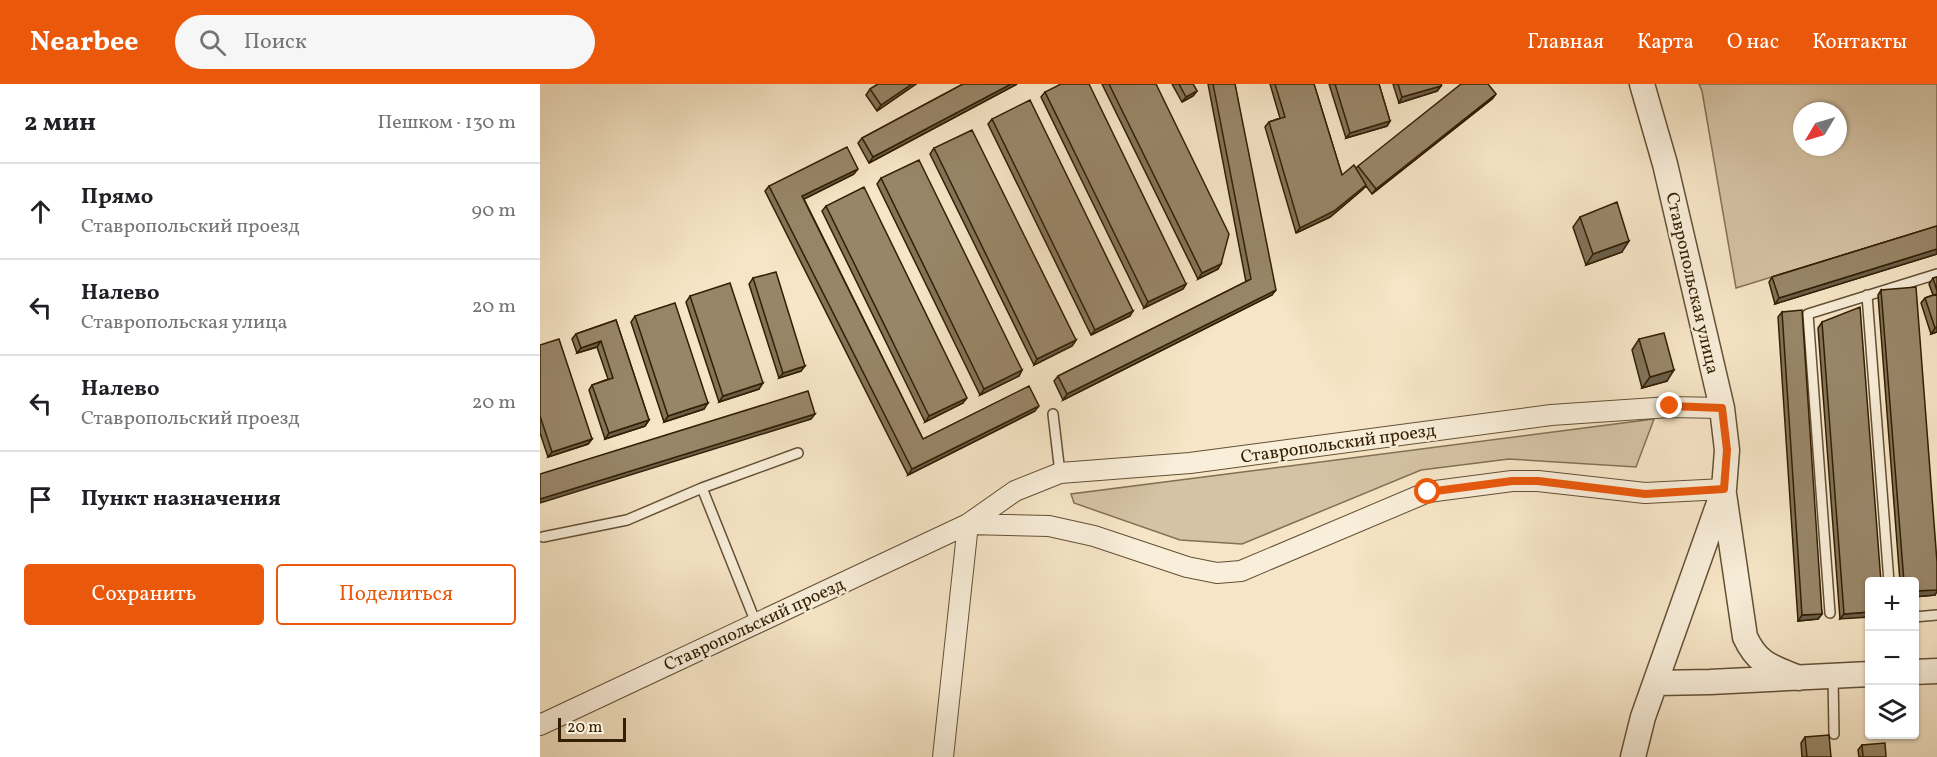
<!DOCTYPE html>
<html lang="ru">
<meta charset="utf-8">
<style>
:root{--surface:#fff;--page:#f6f6f6;--text:#202124;--muted:#757577;--line:#e0e0e0;--accent:#ea580c}
body{margin:0;font-family:Vollkorn,serif;background:var(--page);color:var(--text)}
.controls{position:absolute;right:18px;bottom:18px;display:grid;overflow:hidden;border-radius:6px;box-shadow:0 2px 4px #0004}
.controls button{width:54px;height:54px;display:grid;place-items:center;padding:0;border:0;border-bottom:2px solid var(--line);background:var(--surface);color:var(--text);font:30px sans-serif}
.compass{position:absolute;left:1253px;top:18px;width:54px;height:54px;border-radius:50%;background:var(--surface);box-shadow:0 2px 4px #0004;rotate:232deg}
.scale{position:absolute;left:18px;bottom:15px;width:68px;box-sizing:border-box;padding-left:6px;border:3px solid #331f03;border-top:0;font-size:16px;line-height:21px;white-space:nowrap;color:#331f03;-webkit-text-stroke:4px #f9eeda;paint-order:stroke}
.stop{position:absolute;width:18px;height:18px;margin:-14px;border:4px solid #ea580c;border-radius:50%;background:#fff}
.stop.end{background:#ea580c;border-color:#fff;box-shadow:0 2px 6px #0008}
.list{margin:0;padding:0;list-style:none}
h2{display:flex;justify-content:space-between;align-items:center;height:78px;margin:0;padding:0 24px;font-size:26px}
h2 small{font-size:20px;font-weight:400;color:var(--muted)}
.list li{display:grid;grid-template-columns:39px 1fr auto;gap:18px;align-items:center;box-sizing:border-box;height:96px;padding:0 24px;border-top:2px solid var(--line)}
.list b{display:block;font-size:22px;white-space:nowrap}
.list p{margin:0;font-size:20px;white-space:nowrap;color:var(--muted)}
.list em{font-size:20px;font-style:normal;color:var(--muted)}
.actions{display:flex;gap:12px;padding:18px 24px}
.actions a{flex:1;padding:14px 0;border:2px solid var(--accent);border-radius:6px;text-align:center;font-size:21px;color:var(--accent)}
.actions .main{background:var(--accent);color:#fff}
.icon{flex:none;width:33px;height:33px;fill:none;stroke:currentColor;stroke-width:2;stroke-linecap:round;stroke-linejoin:round}
.map{position:relative;flex:none;width:1397px;height:673px;overflow:hidden}
header{display:flex;align-items:center;gap:36px;box-sizing:border-box;height:84px;padding:0 30px;background:var(--accent);color:#fff}
header strong{font-size:28px}
nav{display:flex;gap:33px;margin-inline-start:auto;font-size:21px}
.search{width:420px;height:54px;background:var(--page);display:flex;align-items:center;gap:15px;box-sizing:border-box;padding:0 21px;border-radius:33px;color:var(--muted);font-size:22px}
main{display:flex}
aside{flex:1;background:var(--surface)}
.map>svg:first-child{display:block}
.green{fill:#d5c3a5;stroke:#847154;stroke-width:1.5;fill-rule:evenodd}
.lines{fill:none;stroke-linecap:round;stroke-linejoin:round}
.service-casing{stroke:#645034;stroke-width:12}
.minor-casing{stroke:#645034;stroke-width:22}
.tertiary-casing{stroke:#645034;stroke-width:27}
.service{stroke:#f9eeda;stroke-width:9}
.minor{stroke:#f9eeda;stroke-width:20}
.tertiary{stroke:#f9eeda;stroke-width:24}
.wall{fill:#837359;stroke:#331f03;stroke-width:1.5}
.shaded-wall{fill:#6a5e49;stroke:#331f03;stroke-width:1.5}
.building{fill:#988668;stroke:#331f03;stroke-width:1.5}
.route{stroke:#ea580c;stroke-width:8}
.labels{text-anchor:middle;stroke-width:4.5;stroke-linejoin:round;paint-order:stroke}
.street-label{font-size:18px;fill:#331f03;stroke:#f9eeda}
</style>
<header>
<strong>Nearbee</strong>
<div class="search"><svg class="icon" aria-label="search" viewBox="0 0 24 24"><circle cx="10" cy="10" r="6"/><path d="M15 15l6 6"/></svg>Поиск</div>
<nav><a>Главная</a><a>Карта</a><a>О нас</a><a>Контакты</a></nav>
</header>
<main>
<aside>
<h2>2 мин<small>Пешком · 130 m</small></h2>
<ul class="list">
<li><svg class="icon" aria-label="ahead" viewBox="0 0 24 24"><path d="M12 20V5M6 11l6-6 6 6"/></svg><div><b>Прямо</b><p>Ставропольский проезд</p></div><em>90 m</em></li>
<li><svg class="icon" aria-label="left" viewBox="0 0 24 24"><path d="M17 20v-9H6M10 6l-5 5 5 5"/></svg><div><b>Налево</b><p>Ставропольская улица</p></div><em>20 m</em></li>
<li><svg class="icon" aria-label="left" viewBox="0 0 24 24"><path d="M17 20v-9H6M10 6l-5 5 5 5"/></svg><div><b>Налево</b><p>Ставропольский проезд</p></div><em>20 m</em></li>
<li><svg class="icon" aria-label="arrive" viewBox="0 0 24 24"><path d="M6 21V4h12l-3 4 3 4H6"/></svg><div><b>Пункт назначения</b></div></li>
</ul>
<div class="actions"><a class="main">Сохранить</a><a>Поделиться</a></div>
</aside>
<div class="map">
<svg width="1397" height="673" viewBox="0 0 1397 673">
<rect width="100%" height="100%" fill="#f6e5c6"/>
<filter id="stains"><feTurbulence type="fractalNoise" baseFrequency=".00333" numOctaves="4"/><feColorMatrix values="0 0 0 0 .2 0 0 0 0 .09 0 0 0 0 .02 0 0 0 .5 -.17"/></filter>
<radialGradient id="worn" r=".72"><stop offset=".6" stop-color="#630" stop-opacity="0"/><stop offset="1" stop-color="#630" stop-opacity=".3"/></radialGradient>
<path class="green" d="M1159 0H1397V142L1196 204 1162 7ZM1262 27H1298V63H1262Z
M1114 335 1096 383 969 375 881 386 702 460 640 456 534 419 531 410Z"/>
<g class="lines">
<g class="service-casing">
<path id="service" d="M1327 211 1349 498
M513 330 520 389
M162 404 216 539
M3 453 87 436 162 404 258 369
M1290 529 1268 230 1397 190
M1374 533 1397 531
M1293 592 1294 650"/>
</g>
<g class="minor-casing">
<path id="minor" d="M428 440 509 442 554 452 647 483 677 489 701 487 888 408 972 397H998L1105 409 1184 405
M0 641 428 440 475 407 520 389 650 379 1011 331 1130 323 1182 324
M403 673 428 440"/>
</g>
<g class="tertiary-casing">
<path id="tertiary" d="M1184 410 1205 553C1218 581 1232 583 1259 594
M1374 588 1397 587
M1116 599 1170 598 1330 590
M1093 673 1103 633 1184 405 1187 366 1182 324 1125 80 1102 0"/>
</g>
<use href="#service" class="service"/>
<use href="#minor" class="minor"/>
<use href="#tertiary" class="tertiary"/>
</g>
<path class="wall" d="M338 0H376L337 27 326 11 330 5Z
M423 0H477L329 79 318 59 322 54Z
M562 0H616L678 185 658 195Z
M632 0H653L657 7 653 12 642 18Z
M668 0H695L732 211 523 316 514 297 518 292 706 198Z
M730 0H774L802 91 816 84 818 82 956 10 952 15 832 110 826 102 822 106 790 133 756 149 725 43 729 38 740 34Z
M789 0H839L850 37 847 42 806 54Z
M853 0H901V2L897 7 859 19Z
M505 8 646 200 643 205 604 224 501 13Z
M452 35 590 232 551 251 448 40Z
M394 64 536 256 532 262 494 281 390 70Z
M314 90 264 115 383 355 495 327 368 391 225 107 229 102Z
M341 94 482 286 479 292 440 311 337 100Z
M286 122 423 319 385 338 282 127Z
M1040 133 1082 168 1046 181 1033 143Z
M1397 142V170L1235 220 1229 198 1232 193Z
M1397 193V248L1391 250 1381 219 1385 214 1393 211 1389 200 1393 194Z
M213 194 261 287 239 294 209 200Z
M1341 206 1395 511 1374 513V498H1360L1338 211Z
M150 212 219 305 179 318 146 218Z
M1242 228 1282 530 1278 535 1258 537 1238 233Z
M95 232 164 325 124 338 91 238Z
M76 236 109 336 105 342 65 355 49 306 52 301 68 295 57 263 37 269 32 255 36 250Z
M1282 238 1341 498 1300 535 1278 244Z
M1099 255 1127 297 1102 304 1092 266Z
M0 261 52 355 48 360 8 373 0 349Z
M1265 653 1291 673H1262L1261 659Z
M1322 661 1346 673H1319L1318 666Z"/>
<path class="shaded-wall" d="M372 0H376L337 27 341 21Z
M471 0H477L329 79 333 73Z
M901 2 897 7 859 19 862 13Z
M657 7 653 12 642 18 646 13Z
M956 10 952 15 832 110 836 105Z
M850 37 847 42 806 54 810 49Z
M318 85 314 90 258 118 262 112Z
M826 101 822 106 790 133 756 149 760 144Z
M1089 157 1082 168 1046 181 1053 170Z
M1397 165V170L1235 220 1239 214Z
M681 180 678 185 658 195 662 189Z
M646 200 643 205 604 224 608 218Z
M736 206 732 211 523 316 527 310Z
M593 227 590 232 551 251 555 246Z
M1397 243V248L1391 250 1395 244Z
M536 256 532 262 494 281 497 275Z
M61 257 57 263 37 269 41 264Z
M265 282 261 287 239 294 243 289Z
M482 286 479 292 440 311 444 305Z
M1134 286 1127 297 1102 304 1110 293Z
M223 299 219 305 179 318 183 312Z
M427 314 423 319 385 338 389 332Z
M168 319 164 325 124 338 128 332Z
M499 322 495 327 368 391 372 385Z
M275 330 271 335 0 419V415Z
M109 336 105 342 65 355 69 349Z
M52 355 48 360 8 373 12 368Z
M1397 506V508L1395 511 1374 513V507Z
M1329 528V533L1300 535 1304 530Z
M1282 530 1278 535 1258 537 1262 531Z"/>
<path class="building" d="M338 0H372L341 21 330 5Z
M423 0H471L333 73 322 54Z
M521 0H549L646 200 608 218 505 8Z
M569 0H616L689 150 681 180 662 189Z
M639 0H653L657 7 646 13Z
M673 0H695L736 206 527 310 518 292 711 195Z
M735 0H774L802 91 814 81 826 101 794 127 760 144 729 38 745 33Z
M795 0H839L850 37 810 49Z
M858 0H901V2L862 13Z
M921 0H948L956 10 836 105 818 82Z
M490 16 593 227 555 246 452 35Z
M432 46 536 256 497 275 394 64Z
M307 63 318 85 262 112 383 355 489 302 499 322 372 385 229 102Z
M379 76 482 286 444 305 341 94Z
M324 103 427 314 389 332 286 122Z
M1077 118 1089 157 1053 170 1040 133Z
M1397 142V165L1239 214 1232 193Z
M236 188 265 282 243 289 213 194Z
M1397 193V207L1393 194Z
M190 199 223 299 183 312 150 212Z
M1376 203 1397 478V506L1374 507V498H1364L1341 206Z
M1397 210V243L1395 244 1385 214Z
M135 219 168 319 128 332 95 232Z
M1320 223 1341 498H1329V528L1304 530 1282 238Z
M1262 226 1282 530 1262 531 1242 228Z
M76 236 109 336 69 349 52 301 73 294 61 257 41 264 36 250Z
M1124 249 1134 286 1110 293 1099 255Z
M19 255 52 355 12 368 0 332V261Z
M268 307 275 330 0 415V390Z
M1289 651 1291 673H1267L1265 653Z
M1345 659 1346 673H1323L1322 661Z"/>
<g class="lines">
<path class="route" d="M888 408 972 397H998L1105 410 1184 405 1187 366 1182 324 1130 322"/>
</g>
<g class="labels">
<g class="street-label">
<text transform="translate(1153 199) rotate(77)" y="6">Ставропольская улица</text>
<text transform="translate(798 359) rotate(-8)" y="6">Ставропольский проезд</text>
<text transform="translate(214 540) rotate(-25)" y="6">Ставропольский проезд</text>
</g>
</g>
<rect width="100%" height="100%" filter="url(#stains)"/>
<rect width="100%" height="100%" fill="url(#worn)"/>
</svg>
<div class="controls">
<button>+</button>
<button>−</button>
<button><svg class="icon" aria-label="layers" viewBox="0 0 24 24"><path d="M12 4l9 5-9 5-9-5zM3 14l9 5 9-5"/></svg></button>
</div>
<svg class="compass" viewBox="-18 -18 36 36"><path d="M0-13l5 13h-10z" fill="#e53935"/><path d="M0 13l5-13h-10z" fill="#757577"/></svg>
<div class="scale">20 m</div>
<div class="stop" style="left:888px;top:408px"></div>
<div class="stop end" style="left:1130px;top:322px"></div>
</div>
</main>
